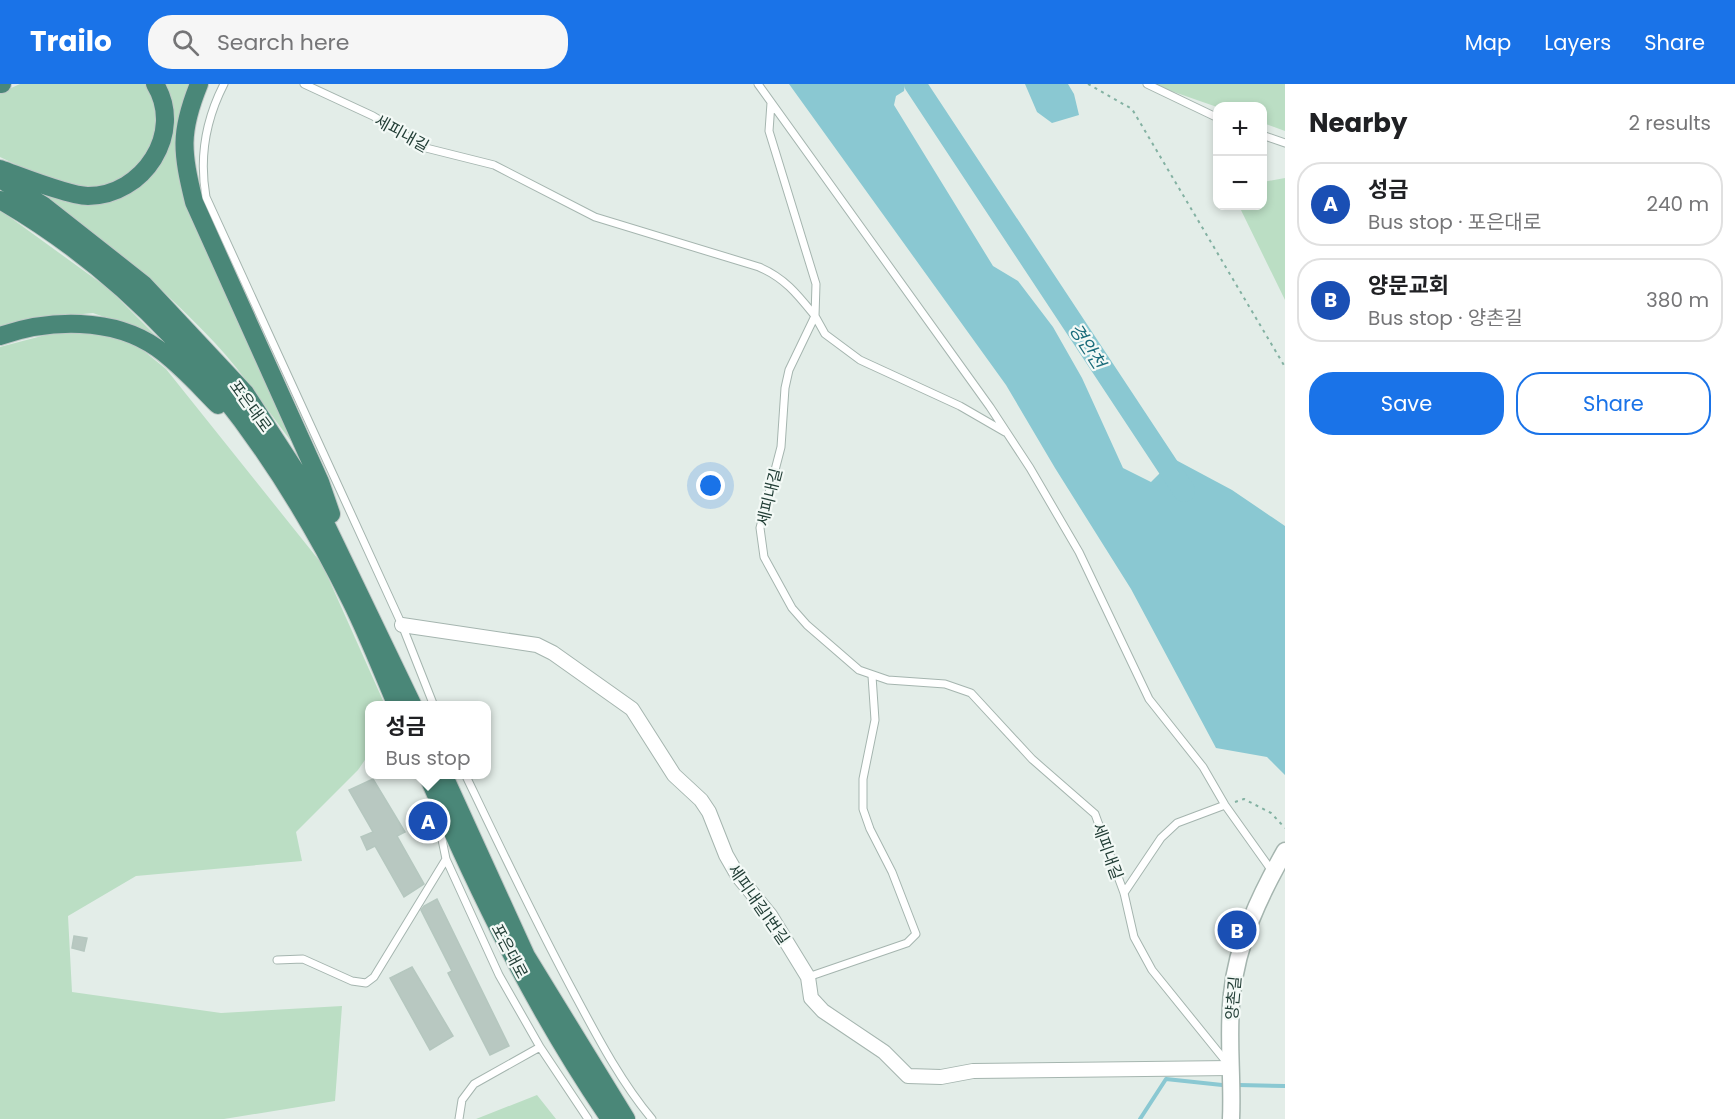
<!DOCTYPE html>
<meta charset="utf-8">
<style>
:root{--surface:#fff;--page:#f6f6f6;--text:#202124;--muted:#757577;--line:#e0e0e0;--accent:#1a73e8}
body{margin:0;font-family:Poppins,"Noto Sans KR",sans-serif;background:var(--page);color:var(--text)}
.controls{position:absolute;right:18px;top:18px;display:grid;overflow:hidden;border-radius:12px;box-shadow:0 3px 9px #0003}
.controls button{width:54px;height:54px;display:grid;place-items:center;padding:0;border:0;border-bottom:2px solid var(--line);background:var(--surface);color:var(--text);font:30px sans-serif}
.you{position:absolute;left:711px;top:402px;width:21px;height:21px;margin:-15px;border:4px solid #fff;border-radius:50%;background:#1a73e8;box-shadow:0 0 0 9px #1a73e833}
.badge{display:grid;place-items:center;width:39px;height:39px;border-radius:50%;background:var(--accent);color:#fff;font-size:20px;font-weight:700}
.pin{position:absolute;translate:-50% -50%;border:3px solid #fff;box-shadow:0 2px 6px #0006}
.popup{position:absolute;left:365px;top:617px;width:126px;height:78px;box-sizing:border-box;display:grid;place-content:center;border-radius:12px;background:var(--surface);filter:drop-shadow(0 2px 4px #0005);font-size:20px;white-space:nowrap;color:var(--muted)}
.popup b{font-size:22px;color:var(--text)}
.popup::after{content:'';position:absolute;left:50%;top:100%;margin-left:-12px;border:12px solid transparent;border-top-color:var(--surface)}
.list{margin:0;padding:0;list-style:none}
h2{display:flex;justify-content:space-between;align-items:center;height:78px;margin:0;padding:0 24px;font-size:26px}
h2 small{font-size:20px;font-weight:400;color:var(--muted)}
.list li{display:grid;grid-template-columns:39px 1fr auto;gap:18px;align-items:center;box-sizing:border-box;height:84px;margin:0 12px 12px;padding:0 12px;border:2px solid var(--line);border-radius:24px}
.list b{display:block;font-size:22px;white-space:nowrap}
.list p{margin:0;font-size:20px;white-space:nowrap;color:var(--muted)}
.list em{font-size:20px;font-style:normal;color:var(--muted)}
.actions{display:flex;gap:12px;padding:18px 24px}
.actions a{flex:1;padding:14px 0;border:2px solid var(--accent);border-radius:24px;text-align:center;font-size:21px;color:var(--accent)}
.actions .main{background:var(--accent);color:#fff}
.icon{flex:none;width:33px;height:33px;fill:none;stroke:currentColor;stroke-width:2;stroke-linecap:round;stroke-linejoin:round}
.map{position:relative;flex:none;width:1285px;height:1035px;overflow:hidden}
header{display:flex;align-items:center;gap:36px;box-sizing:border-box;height:84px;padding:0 30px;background:var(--accent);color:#fff}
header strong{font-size:28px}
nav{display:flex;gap:33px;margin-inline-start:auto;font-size:21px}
.search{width:420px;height:54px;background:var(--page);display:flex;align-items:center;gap:15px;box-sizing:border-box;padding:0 21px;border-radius:24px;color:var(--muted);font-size:22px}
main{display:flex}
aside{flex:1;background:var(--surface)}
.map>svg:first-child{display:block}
.green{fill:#bbdec4}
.water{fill:#8ac8d2}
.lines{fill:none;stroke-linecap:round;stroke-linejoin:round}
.stream{stroke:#8ac8d2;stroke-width:4}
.river{stroke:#8ac8d2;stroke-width:22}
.building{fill:#b8c8c1;stroke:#b5c7bf;stroke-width:1.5}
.service-casing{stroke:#a5b5af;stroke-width:9}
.minor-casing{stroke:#a5b5af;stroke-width:16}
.tertiary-casing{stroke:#a5b5af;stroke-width:19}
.trunk-casing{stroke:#c1c9c7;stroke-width:20}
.path{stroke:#83b1a2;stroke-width:2;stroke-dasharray:3 4.5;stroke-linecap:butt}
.service{stroke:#fff;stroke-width:7}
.minor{stroke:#fff;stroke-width:14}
.tertiary{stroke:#fff;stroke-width:16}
.trunk{stroke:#4a8778;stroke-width:18}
.labels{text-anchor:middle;stroke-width:4.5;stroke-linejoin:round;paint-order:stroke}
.street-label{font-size:16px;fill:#223e36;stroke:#f3f9f6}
.water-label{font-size:18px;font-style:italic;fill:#1b6c7b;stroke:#f3f9f6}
</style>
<header>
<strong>Trailo</strong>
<div class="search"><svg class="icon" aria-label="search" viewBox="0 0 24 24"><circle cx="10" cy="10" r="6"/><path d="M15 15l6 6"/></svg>Search here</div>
<nav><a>Map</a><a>Layers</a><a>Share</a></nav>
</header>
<main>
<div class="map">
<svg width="1285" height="1035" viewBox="0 0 1285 1035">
<rect width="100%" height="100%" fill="#e3ede8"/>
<path class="green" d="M20 0H149C154 8 159 40 157 49 152 76 114 109 86 106 55 103 28 86 0 73V9Z
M162 0H191L177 70 294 361C268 328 244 290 215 259 163 204 104 153 40 112L38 107 87 115 149 91 166 70 170 48Z
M1151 0H1285V47L1263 39 1262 22 1217 23Z
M1285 94V216L1239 122H1262L1263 98Z
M0 126 109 205 155 251 93 229 34 235 0 244Z
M53 249H94L134 259 166 285 322 480 385 621 370 622 369 670 358 686 296 748 302 777 136 792 68 832 72 908 221 929 342 922 335 1017 224 1035H0V263Z
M537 1011 556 1035H476Z"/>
<path class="water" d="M789 0H905L904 7 896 12 894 21 993 182 1018 197 1053 243 1082 294 1123 384 1151 398 1174 375 1232 406 1285 442V691L1267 673 1216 664 1131 505 1055 384 1006 301Z
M1025 0H1068L1074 10 1079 31 1052 39 1037 28Z"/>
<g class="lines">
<path class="stream" d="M1239 1001 1285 1002
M1140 1035 1166 995 1222 1001"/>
<path class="river" d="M915 0 1184 407"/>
</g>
<path class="building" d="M373 695 405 748 397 752 424 800 404 813 375 762 367 766 361 753 373 748 349 706Z
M437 815 509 962 490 971 448 889 452 887 421 826 424 822Z
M74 852 87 854 84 867 72 864Z
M412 883 453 952 430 966 390 894Z"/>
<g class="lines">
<g class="service-casing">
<path id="service" d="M224 0C205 37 199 73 206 113L402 541 434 622
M304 0 373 32 426 64 494 81 595 133 759 183C785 194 798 211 815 232L789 286 785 304 781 363 760 444 764 473 792 524 807 541 859 586 888 596 945 600 971 609 1032 675 1095 730 1124 809 1134 853 1152 886 1228 980
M758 0 990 323 1030 384 1079 468 1149 615 1203 683 1225 721 1272 787
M1147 0 1218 34
M771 19 769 47 816 200 815 232 825 250 860 276 960 322 1005 348
M1262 51 1285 59
M465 690C501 765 536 839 575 911 598 954 621 998 652 1035
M437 731 446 775 499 891 540 963 588 1035
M1124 809 1161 754 1177 739 1225 721
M277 876 303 875 352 897 366 899 374 893 446 775
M808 893 907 859 916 850 892 788 870 745 863 725V695L875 636 872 592
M459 1035 462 1016 474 1000 540 963"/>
</g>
<g class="minor-casing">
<path id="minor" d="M402 541 537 561 553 569 632 625 674 691 701 716 709 728 726 771 738 792 770 831 808 893 811 914 823 927 884 968 908 992 941 993 973 987 1231 984"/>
</g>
<g class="tertiary-casing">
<path id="tertiary" d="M1231 1035C1233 993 1227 951 1232 910 1237 859 1260 811 1285 767"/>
</g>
<g class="trunk-casing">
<path id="trunk" d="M0 0H2
M199 0C179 49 182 68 194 118L320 398 331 430
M0 85C20 92 69 112 88 112 143 112 185 49 155 0
M0 95 44 122 143 200 245 309 313 414 413 622
M0 116C158 207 271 355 351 517 368 551 382 587 397 622
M0 252C49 235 113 233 157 264 180 280 199 302 218 321
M427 690C479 810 536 927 610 1035
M443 690 526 872 626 1035"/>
</g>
<path class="path" d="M1088 0 1132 25 1285 283
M1235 718 1244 715 1271 729 1285 744"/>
<use href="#service" class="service"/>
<use href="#minor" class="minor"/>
<use href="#tertiary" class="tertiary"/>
<use href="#trunk" class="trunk"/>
</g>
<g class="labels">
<g class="street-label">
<text transform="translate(402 49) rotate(29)" y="6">세피내길</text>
<text transform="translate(251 322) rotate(54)" y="6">포은대로</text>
<text transform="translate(769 413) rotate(-76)" y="6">세피내길</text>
<text transform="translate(1108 767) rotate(70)" y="6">세피내길</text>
<text transform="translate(759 820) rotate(55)" y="6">세피내길1번길</text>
<text transform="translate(510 867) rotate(62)" y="6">포은대로</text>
<text transform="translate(1233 914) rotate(-85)" y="6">양촌길</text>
</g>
<g class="water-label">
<text transform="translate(1087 262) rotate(57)" y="6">경안천</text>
</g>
</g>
</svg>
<div class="controls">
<button>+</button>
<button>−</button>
</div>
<div class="you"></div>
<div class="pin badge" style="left:428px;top:737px;background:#1a4fb4">A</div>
<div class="popup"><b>성금</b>Bus stop</div>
<div class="pin badge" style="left:1237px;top:846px;background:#1a4fb4">B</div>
</div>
<aside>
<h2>Nearby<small>2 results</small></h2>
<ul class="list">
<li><span class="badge" style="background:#1a4fb4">A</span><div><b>성금</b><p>Bus stop · 포은대로</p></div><em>240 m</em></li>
<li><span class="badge" style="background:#1a4fb4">B</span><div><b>양문교회</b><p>Bus stop · 양촌길</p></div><em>380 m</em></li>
</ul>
<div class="actions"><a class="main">Save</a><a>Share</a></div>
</aside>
</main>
